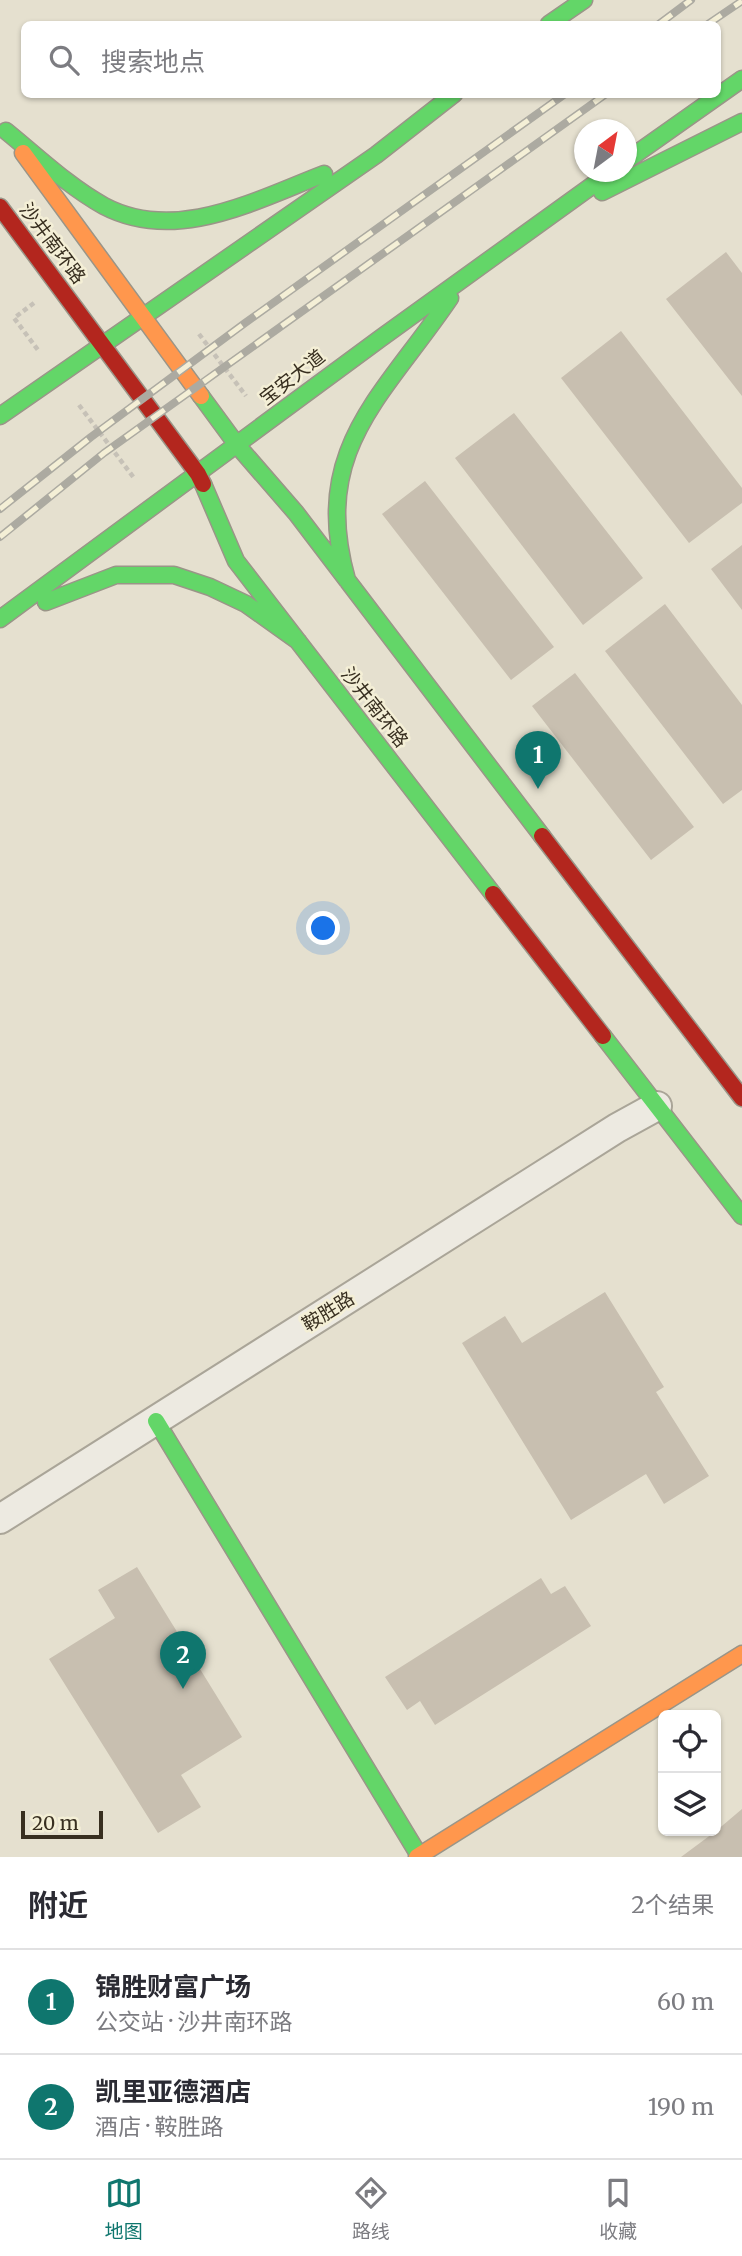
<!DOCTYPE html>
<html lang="zh">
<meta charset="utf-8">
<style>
:root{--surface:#fff;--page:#f7f7f7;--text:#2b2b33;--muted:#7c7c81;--line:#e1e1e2;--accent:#0f766e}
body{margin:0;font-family:Merriweather,"Noto Sans SC",serif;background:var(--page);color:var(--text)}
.controls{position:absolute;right:21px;bottom:21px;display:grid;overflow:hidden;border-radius:10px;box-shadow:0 2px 5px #0004}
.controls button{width:63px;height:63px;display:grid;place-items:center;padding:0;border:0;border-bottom:2px solid var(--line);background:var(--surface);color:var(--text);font:35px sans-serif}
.compass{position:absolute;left:574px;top:119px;width:63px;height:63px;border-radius:50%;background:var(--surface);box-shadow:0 2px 5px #0004;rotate:32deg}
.scale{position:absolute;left:21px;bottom:18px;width:82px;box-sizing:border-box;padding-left:7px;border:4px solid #382f20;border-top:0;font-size:19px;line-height:24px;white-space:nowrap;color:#382f20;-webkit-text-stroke:5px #f4efd6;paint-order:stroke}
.you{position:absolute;left:324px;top:929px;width:24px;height:24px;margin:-18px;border:5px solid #fff;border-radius:50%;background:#1a73e8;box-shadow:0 0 0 10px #1a73e833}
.badge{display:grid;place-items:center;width:46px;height:46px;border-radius:50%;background:var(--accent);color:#fff;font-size:23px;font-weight:700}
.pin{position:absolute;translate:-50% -58px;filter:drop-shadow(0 2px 4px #0008)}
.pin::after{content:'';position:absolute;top:37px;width:24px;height:21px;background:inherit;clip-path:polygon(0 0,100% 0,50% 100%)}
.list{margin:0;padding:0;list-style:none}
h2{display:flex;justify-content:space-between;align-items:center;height:91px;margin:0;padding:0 28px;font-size:30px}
h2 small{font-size:23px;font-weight:400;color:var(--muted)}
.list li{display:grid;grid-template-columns:46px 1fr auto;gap:21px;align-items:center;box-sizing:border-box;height:105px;padding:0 28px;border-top:2px solid var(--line)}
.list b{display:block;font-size:26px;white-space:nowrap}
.list p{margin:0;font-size:23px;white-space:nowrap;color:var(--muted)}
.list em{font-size:23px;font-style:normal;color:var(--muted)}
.icon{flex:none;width:38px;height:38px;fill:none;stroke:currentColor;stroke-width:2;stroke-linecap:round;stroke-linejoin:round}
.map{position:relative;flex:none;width:742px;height:1857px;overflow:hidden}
.search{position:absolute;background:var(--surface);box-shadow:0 2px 5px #0004;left:21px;right:21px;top:21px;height:77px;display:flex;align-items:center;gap:18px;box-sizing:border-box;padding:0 24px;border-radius:10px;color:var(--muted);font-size:26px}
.sheet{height:301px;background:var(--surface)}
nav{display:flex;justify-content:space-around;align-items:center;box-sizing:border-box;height:98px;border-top:2px solid var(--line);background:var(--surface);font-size:19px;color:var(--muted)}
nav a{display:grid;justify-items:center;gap:4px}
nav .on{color:var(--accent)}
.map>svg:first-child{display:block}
.building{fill:#c8bfb0}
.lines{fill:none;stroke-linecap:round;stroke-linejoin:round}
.street-casing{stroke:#aaa598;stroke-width:32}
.fast-casing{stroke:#9a9588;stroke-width:19}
.slow-casing{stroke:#9a9588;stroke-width:19}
.jam-casing{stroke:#9a9588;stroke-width:19}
.path{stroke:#c6c1b7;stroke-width:4.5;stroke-dasharray:5 3.5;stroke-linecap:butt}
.street{stroke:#edeae1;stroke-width:28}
.fast{stroke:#63d668;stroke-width:16}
.slow{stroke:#ff974d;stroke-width:16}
.jam{stroke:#b3261e;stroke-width:16}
.rail-casing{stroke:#acaaa1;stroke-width:8}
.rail{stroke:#f4efd6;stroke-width:5;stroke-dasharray:16;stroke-linecap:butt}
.labels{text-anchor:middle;stroke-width:5;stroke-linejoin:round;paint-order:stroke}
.street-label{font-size:19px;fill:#382f20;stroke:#f4efd6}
</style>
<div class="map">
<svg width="742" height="1857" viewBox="0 0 742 1857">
<rect width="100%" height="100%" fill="#e5e0cf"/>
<path class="building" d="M726 252 742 273V396L666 299Z
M621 331 742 488V503L689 543 561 378Z
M514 413 643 578 583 625 455 458Z
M425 481 554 647 511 680 382 514Z
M742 545V610L711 569Z
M665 604 742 705V790L723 804 605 651Z
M575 673 694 827 651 860 532 706Z
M605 1292 664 1387 656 1392 709 1476 664 1504 646 1474 571 1520 462 1343 505 1316 522 1343Z
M137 1567 242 1737 181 1775 201 1807 158 1833 49 1659 115 1618 98 1590Z
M541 1578 551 1594 565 1586 591 1626 435 1725 420 1701 407 1710 385 1677Z
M742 1809V1857H681L716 1831Z"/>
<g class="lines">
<g class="street-casing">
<path id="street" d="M0 1519 617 1128 657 1106"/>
</g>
<g class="fast-casing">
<path id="fast" d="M549 24 584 0
M6 131C38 157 68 186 104 206 176 244 256 200 324 174
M626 161 742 79
M602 192 742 122
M201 396 237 445 296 513 542 836
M0 416 376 155 454 94
M203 484 236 561 493 894
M347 580C310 449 383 397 450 298
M46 602 116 575H174L210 587 246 604 298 641
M0 619 381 338 611 172
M603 1036 742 1216
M156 1421 420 1857"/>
</g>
<g class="slow-casing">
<path id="slow" d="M23 153 201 396
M417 1857 742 1654"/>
</g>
<g class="jam-casing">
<path id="jam" d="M0 207 198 474 203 484
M542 836 742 1098
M493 894 603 1036"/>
</g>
<path class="path" d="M34 303 14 318 38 350
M199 334 246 396
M79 405 134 478"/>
<use href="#street" class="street"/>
<use href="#fast" class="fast"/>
<use href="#slow" class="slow"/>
<use href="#jam" class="jam"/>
<g class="rail-casing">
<path id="rail" d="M659 24 691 0
M708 24 742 1
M0 509 91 437 245 323 565 94
M0 537 104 453 606 94"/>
</g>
<use href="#rail" class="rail"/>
</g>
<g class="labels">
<g class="street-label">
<text transform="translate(53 243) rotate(53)" y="7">沙井南环路</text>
<text transform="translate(292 377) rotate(-38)" y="7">宝安大道</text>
<text transform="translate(375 707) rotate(52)" y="7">沙井南环路</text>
<text transform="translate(328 1311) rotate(-32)" y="7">鞍胜路</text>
</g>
</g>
</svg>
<div class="controls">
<button><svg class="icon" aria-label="locate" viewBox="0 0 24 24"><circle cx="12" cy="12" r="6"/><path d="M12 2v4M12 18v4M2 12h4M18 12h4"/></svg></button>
<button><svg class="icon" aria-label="layers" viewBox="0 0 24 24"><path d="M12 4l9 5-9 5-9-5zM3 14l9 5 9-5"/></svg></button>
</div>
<svg class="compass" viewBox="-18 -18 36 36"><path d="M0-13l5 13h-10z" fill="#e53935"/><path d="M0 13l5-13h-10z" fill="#7c7c81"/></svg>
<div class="scale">20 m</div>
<div class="you"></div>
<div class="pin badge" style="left:538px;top:789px">1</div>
<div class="pin badge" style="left:183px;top:1689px">2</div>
<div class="search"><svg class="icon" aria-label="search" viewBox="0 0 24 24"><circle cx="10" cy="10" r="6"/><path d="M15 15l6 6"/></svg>搜索地点</div>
</div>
<section class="sheet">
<h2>附近<small>2个结果</small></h2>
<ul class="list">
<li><span class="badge">1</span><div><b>锦胜财富广场</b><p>公交站 · 沙井南环路</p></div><em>60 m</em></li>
<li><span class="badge">2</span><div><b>凯里亚德酒店</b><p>酒店 · 鞍胜路</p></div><em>190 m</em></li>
</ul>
</section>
<nav>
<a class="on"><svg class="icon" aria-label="map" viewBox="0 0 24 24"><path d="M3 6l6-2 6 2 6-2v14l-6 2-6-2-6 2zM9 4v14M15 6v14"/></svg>地图</a>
<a><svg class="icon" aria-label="directions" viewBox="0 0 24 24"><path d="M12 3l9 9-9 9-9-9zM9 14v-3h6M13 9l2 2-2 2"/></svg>路线</a>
<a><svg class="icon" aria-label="saved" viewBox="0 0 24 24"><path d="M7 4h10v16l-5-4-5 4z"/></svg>收藏</a>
</nav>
